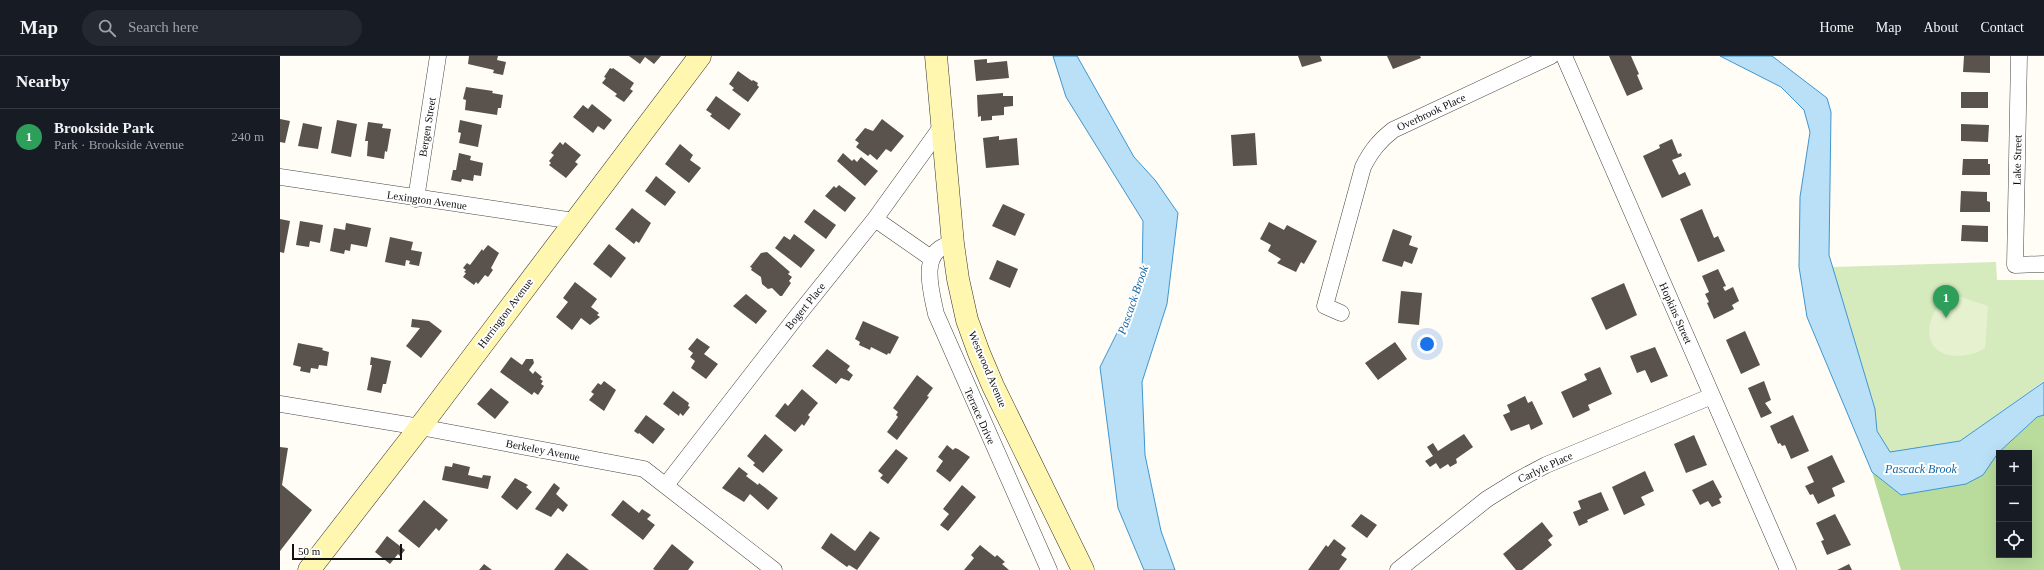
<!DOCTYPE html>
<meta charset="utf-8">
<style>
:root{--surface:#171b24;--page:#242831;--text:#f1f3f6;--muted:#9ea1a6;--line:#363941;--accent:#0b8043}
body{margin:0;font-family:Georgia,serif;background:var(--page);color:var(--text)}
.controls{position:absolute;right:12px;bottom:12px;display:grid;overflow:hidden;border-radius:0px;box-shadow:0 4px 16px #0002}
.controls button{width:36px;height:36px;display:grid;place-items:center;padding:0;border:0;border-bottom:1px solid var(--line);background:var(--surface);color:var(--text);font:20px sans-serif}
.scale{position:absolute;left:12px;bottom:10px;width:110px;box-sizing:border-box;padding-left:4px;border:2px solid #111;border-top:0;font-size:11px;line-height:14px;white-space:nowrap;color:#111;-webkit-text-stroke:3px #fff;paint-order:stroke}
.you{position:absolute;left:1147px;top:288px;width:14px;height:14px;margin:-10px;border:3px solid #fff;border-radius:50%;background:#1a73e8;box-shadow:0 0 0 6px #1a73e833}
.badge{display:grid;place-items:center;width:26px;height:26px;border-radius:50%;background:var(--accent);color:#fff;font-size:13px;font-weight:700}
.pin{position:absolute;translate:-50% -33px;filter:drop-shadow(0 1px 2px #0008)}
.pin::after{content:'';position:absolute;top:21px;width:14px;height:12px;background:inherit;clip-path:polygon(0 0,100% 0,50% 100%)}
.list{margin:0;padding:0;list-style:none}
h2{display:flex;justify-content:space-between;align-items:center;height:52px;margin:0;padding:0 16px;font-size:17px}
h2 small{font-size:13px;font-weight:400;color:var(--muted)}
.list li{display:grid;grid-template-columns:26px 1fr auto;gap:12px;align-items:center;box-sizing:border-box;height:56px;padding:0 16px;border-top:1px solid var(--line)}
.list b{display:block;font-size:15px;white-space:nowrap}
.list p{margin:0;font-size:13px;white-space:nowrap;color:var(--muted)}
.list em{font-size:13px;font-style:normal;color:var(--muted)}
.icon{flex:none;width:22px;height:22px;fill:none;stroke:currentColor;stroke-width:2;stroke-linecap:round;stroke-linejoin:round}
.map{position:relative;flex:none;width:1764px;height:514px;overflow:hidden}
header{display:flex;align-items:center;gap:24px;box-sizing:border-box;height:56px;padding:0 20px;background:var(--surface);border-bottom:1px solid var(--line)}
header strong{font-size:19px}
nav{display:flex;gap:22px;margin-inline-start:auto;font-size:14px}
.search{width:280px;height:36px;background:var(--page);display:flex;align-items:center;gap:10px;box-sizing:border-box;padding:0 14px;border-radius:22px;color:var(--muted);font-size:15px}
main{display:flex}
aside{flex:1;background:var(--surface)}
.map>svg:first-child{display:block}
.green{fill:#d5ebbd}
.forest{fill:#b9dc9c;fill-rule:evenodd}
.pitch{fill:#e6f2cf}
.water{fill:#b9e0f7;stroke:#3f96cf}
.building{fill:#5a524d}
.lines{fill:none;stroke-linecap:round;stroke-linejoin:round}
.street-casing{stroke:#444;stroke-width:17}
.secondary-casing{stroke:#333;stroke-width:23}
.street{stroke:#fff;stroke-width:16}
.secondary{stroke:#fff6b0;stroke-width:22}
.labels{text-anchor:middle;stroke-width:4;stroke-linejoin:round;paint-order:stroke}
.street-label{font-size:11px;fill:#111;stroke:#fff}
.water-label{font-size:12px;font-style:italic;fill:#1768a6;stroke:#fff}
</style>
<header>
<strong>Map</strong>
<div class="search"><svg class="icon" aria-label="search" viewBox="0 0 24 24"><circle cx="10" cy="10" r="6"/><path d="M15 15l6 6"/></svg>Search here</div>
<nav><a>Home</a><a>Map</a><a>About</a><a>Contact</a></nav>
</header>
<main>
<aside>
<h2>Nearby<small></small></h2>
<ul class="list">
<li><span class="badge" style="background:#2e9e5b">1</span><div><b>Brookside Park</b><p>Park · Brookside Avenue</p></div><em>240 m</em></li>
</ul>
</aside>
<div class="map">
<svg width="1764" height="514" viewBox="0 0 1764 514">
<rect width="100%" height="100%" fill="#fffdf5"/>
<path class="green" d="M1716 206 1717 224H1764V325L1680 385 1610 396 1597 375 1595 353 1552 211Z"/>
<path class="forest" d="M1764 359V514H1621L1592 416 1621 439 1703 419 1718 397 1757 361ZM1719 397H1749V499H1719Z"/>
<path class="pitch" d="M1666 236 1708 250 1705 292C1690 302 1656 306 1650 282 1646 266 1658 248 1666 236Z"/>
<path class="water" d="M773 0H797L854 101 875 124 898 157 887 248 862 326 865 399 881 475 895 514H864L838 452 820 311 862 227 863 165 786 41Z
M1440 0H1492L1547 42 1551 56 1549 199 1595 353 1597 375 1610 396 1680 385 1764 326V359L1757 361 1718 397 1703 419 1686 428 1621 439 1592 416 1527 261 1519 211 1520 141 1530 76 1524 54 1501 31Z"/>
<path class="building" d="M189 0H218L217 4 226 6 223 19 213 17 214 14 188 8Z
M349 0H381L374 8 365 1 360 8Z
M1018 0H1040L1042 5 1022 11Z
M1107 0H1140L1141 2 1113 13Z
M1329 0H1351L1359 18 1357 19 1363 33 1347 40Z
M1684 0H1710V17L1683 16Z
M707 3V7L727 5 729 22 696 25 694 4Z
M330 12 332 13 333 12 354 27 350 33 353 35 344 46 335 40 337 38 322 27 326 22 324 21Z
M458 15 472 25 473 24 478 27 477 29 479 31 468 46 452 34 454 32 449 28Z
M186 31 213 35 212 37 223 39 221 52H218L217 59 185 54 186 44 183 43Z
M1681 36H1708V52H1681Z
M723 37V40H733V50L724 51V59L712 60V64L701 65V60L698 61 697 39Z
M436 40 461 58 449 74 430 60 432 58 426 54Z
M312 48 332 64 324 74 318 70 313 77 293 61 303 49 308 53Z
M0 63 10 65 5 87 0 86Z
M602 63 624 80 611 96 606 93 597 104 590 98 588 100 576 91 579 87 575 84 585 72 593 75Z
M57 64 77 68 71 101 51 97Z
M180 64 202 69 198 91 179 87 181 77 178 76Z
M88 66 103 68 102 72 111 73 107 96 105 95 104 103 87 100 88 85H85Z
M23 67 42 71 38 93 18 90Z
M1681 68 1709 69 1708 86 1681 85Z
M975 77 977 109 953 110 951 79Z
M719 80V84L737 82 739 109 706 112 703 82Z
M1392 83 1398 98 1401 97 1402 100 1392 104 1399 119 1405 116 1411 129 1382 142 1363 100 1380 92 1379 89Z
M280 86 283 89 285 86 301 99 295 106 298 108 286 122 269 109 271 107 269 105 274 99 271 97Z
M400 88 413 99 410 104 421 112 409 127 385 108Z
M179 97 191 100 190 104 203 107 201 120 194 119 193 125 182 123 181 126 171 124 173 114H176Z
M563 97 572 105 574 103 577 106 581 101 598 115 585 130 557 105Z
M1683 103H1708V108H1710V119H1682Z
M376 120 396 136 385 150 365 135Z
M559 129 576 142 565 156 545 140 554 130 556 132Z
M1681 135 1707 136V145L1710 146V156H1680Z
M723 148 745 158 735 180 712 170Z
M352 152 371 167 359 187 356 185 354 188 335 173Z
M534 153 556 169 546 183 524 166Z
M1422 153 1434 182 1438 180 1445 195 1418 206 1400 163Z
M0 163 10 165 4 197 0 196Z
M20 165 43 169 40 187 30 185 29 191 16 189Z
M989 166 1004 174 1007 169 1037 185 1024 208 1021 206 1016 216 997 207 1001 203 988 195 991 189 980 183Z
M66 167 91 172 87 191 71 188 70 195 65 194 64 198 50 195 54 172 65 174Z
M1682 169 1708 170V186L1681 185Z
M1113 173 1132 180 1129 189 1138 192 1132 208 1124 205 1122 211 1102 205Z
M514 178 535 194 521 212 495 192 504 180 510 184Z
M110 181 133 186 131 194 142 196 139 210 129 208 130 205 126 204 125 210 105 206Z
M329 188 346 202 331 222 313 208Z
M208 189 219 197 211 212 213 214 208 221 205 219 198 228 196 226 194 229 183 221 186 217 184 216 186 214 183 212 187 207 190 209 202 193 203 195Z
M487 196 510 216 508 218 512 221 509 225 511 227 502 240H500L492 232 488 233 482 228 481 221 471 214 472 212 470 211 481 197Z
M717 204 738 213 730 232 709 223Z
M1438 213 1446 230 1443 231 1445 235 1453 231 1459 245 1452 249 1454 253 1434 263 1427 247 1429 246 1425 238 1429 236 1422 220Z
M295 226 317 243 311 251 319 257 317 259 320 261 310 269 301 262 292 274 276 261 288 246 283 242Z
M1344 227 1357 259 1326 274 1311 242Z
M1121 235 1142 237 1139 269 1118 267Z
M466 238 487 255 476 268 453 250Z
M132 263 149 265 162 275 141 302 126 290 140 272 131 271Z
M583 265 619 281 610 298 608 297 607 299 591 291 590 294 579 289 580 286 575 283Z
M1465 275 1480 309 1461 318 1446 284Z
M417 282 430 291 424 298 438 308 426 323 411 312 415 305 410 301 413 297 408 293Z
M1115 286 1127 303 1098 324 1085 307Z
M18 287 43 292 42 294 49 296 47 310 39 309 38 313 31 312 30 317 20 315 21 311 13 309Z
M1375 291 1388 320 1371 327 1365 314 1357 317 1350 300Z
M547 293 570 310 567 314 573 319 569 325 561 322 556 328 532 310Z
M91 301 111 305 106 328H103L101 337 87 334 92 309H90Z
M231 301 242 309 246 303H253L254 307 249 314 253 318 255 315 262 321 260 323 263 325 261 328 264 330 258 339 254 336 252 339 220 316Z
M1320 311 1332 338 1308 349 1310 354 1293 362 1281 336 1307 324 1304 318Z
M637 319 653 332 647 340 649 341 617 384 607 376 618 361 616 359 618 356 613 352Z
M324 325 336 334 324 355 309 344 314 338 311 336 318 327 321 329Z
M1484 325 1491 344 1485 347 1492 357 1481 362 1468 332Z
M211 332 229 346 215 363 197 348Z
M522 333 538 347 528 359 530 361 524 370 522 368 515 376 495 360 505 347 508 350Z
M393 335 409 347 408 350 410 351 403 360 400 357 399 360 383 348Z
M1245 340 1248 347 1252 345 1263 368 1251 374 1249 368 1231 375 1223 359 1230 356 1227 349Z
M366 359 385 373 373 388 359 377 358 378 354 375Z
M1513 359 1529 395 1511 403 1505 389 1502 390 1500 387 1498 388 1490 370Z
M485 378 503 394 483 417 473 409 475 407 467 400Z
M1184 378 1193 391 1176 403 1177 407 1170 411 1168 408 1160 413 1156 407 1150 411 1145 405 1153 400 1147 391 1153 387 1158 395Z
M1414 379 1427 409 1406 417 1394 388Z
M667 389 673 394 675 392 678 393 690 401 670 426 656 415 663 405 658 401Z
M0 391 8 392 2 429 32 454 0 495Z
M616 393 628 402 608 428 600 422 603 419 598 415Z
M1552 399 1565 426 1552 432 1555 440 1538 448 1533 438 1530 439 1525 430 1534 426 1527 411Z
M173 407 190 411 188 419 202 422 203 419 211 420 208 433 162 424 165 410 172 411Z
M459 411 468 418 466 420 478 429 479 427 498 442 488 454 470 438 464 446 442 432Z
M1365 415 1374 435 1361 441 1365 449 1344 459 1332 431Z
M235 422 248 429 246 431 252 436 237 454 221 441Z
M1433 424 1442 441 1439 443 1441 447 1432 451 1428 445 1420 449 1412 434Z
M274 427 280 432 276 438 288 449 283 456 278 452 271 461 255 453Z
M682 429 696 441 668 475 660 469 669 458 663 453Z
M1321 436 1329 454 1307 464 1308 466 1299 470 1293 456 1301 453 1298 445Z
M144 444 168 464 159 475 156 472 139 492 118 475Z
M343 444 359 457 362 453 371 459 367 463 375 469 363 484 331 459Z
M1081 458 1097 469 1087 482 1071 470Z
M1555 458 1571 489 1547 499 1541 485 1544 484 1536 467Z
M1262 466 1273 480 1268 484 1272 489 1242 514H1236L1223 498Z
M590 475 600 482 577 514 569 509 567 511 541 492 551 477 575 495Z
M107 480 125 494 120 500 118 498 110 508 95 496Z
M1054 483 1066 492 1061 499 1067 503 1059 514H1028L1046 489 1048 491Z
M392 488 414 506 408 514H375L373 513Z
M700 489 715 501 717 499 725 506 722 508 729 514H684L694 502 691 499Z
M287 497 309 514H274Z
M204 508 212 514H199Z
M1569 508 1572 514H1557Z"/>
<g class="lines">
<g class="street-casing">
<path id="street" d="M1284 0 1508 514
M1739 0 1735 209 1764 208
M0 121 294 165
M136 143 158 0
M595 163 651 202
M673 188C638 193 651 234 656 258L769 514
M1061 257 1045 250 1083 111C1091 95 1099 85 1113 74L1271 0
M0 348 140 371 364 413 494 514
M386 429 514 264 595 163 662 70
M1118 514 1207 443 1236 425 1266 409 1432 340"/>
</g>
<g class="secondary-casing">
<path id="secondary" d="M656 0 673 188 678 223 687 264 699 297 713 330 803 514
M29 514 140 371 420 0"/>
</g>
<use href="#street" class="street"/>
<use href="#secondary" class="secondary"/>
</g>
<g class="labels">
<g class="street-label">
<text transform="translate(1151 56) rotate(-25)" y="4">Overbrook Place</text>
<text transform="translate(147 71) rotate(-81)" y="4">Bergen Street</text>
<text transform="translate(1737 104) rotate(-89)" y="4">Lake Street</text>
<text transform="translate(147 144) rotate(8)" y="4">Lexington Avenue</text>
<text transform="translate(525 250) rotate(-51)" y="4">Bogert Place</text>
<text transform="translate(225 257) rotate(-53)" y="4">Harrington Avenue</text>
<text transform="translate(1396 257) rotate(66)" y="4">Hopkins Street</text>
<text transform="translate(708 313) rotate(67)" y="4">Westwood Avenue</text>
<text transform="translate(700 360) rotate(66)" y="4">Terrace Drive</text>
<text transform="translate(263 394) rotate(11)" y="4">Berkeley Avenue</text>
<text transform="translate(1265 411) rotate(-25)" y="4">Carlyle Place</text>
</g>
<g class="water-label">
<text transform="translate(853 244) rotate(-71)" y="4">Pascack Brook</text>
<text x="1641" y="417">Pascack Brook</text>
</g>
</g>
</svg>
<div class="controls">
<button>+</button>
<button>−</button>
<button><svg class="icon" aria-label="locate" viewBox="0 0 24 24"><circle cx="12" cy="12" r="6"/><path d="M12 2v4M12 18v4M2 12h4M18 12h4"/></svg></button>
</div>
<div class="scale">50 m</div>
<div class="you"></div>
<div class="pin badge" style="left:1666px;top:262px;background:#2e9e5b">1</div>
</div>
</main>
